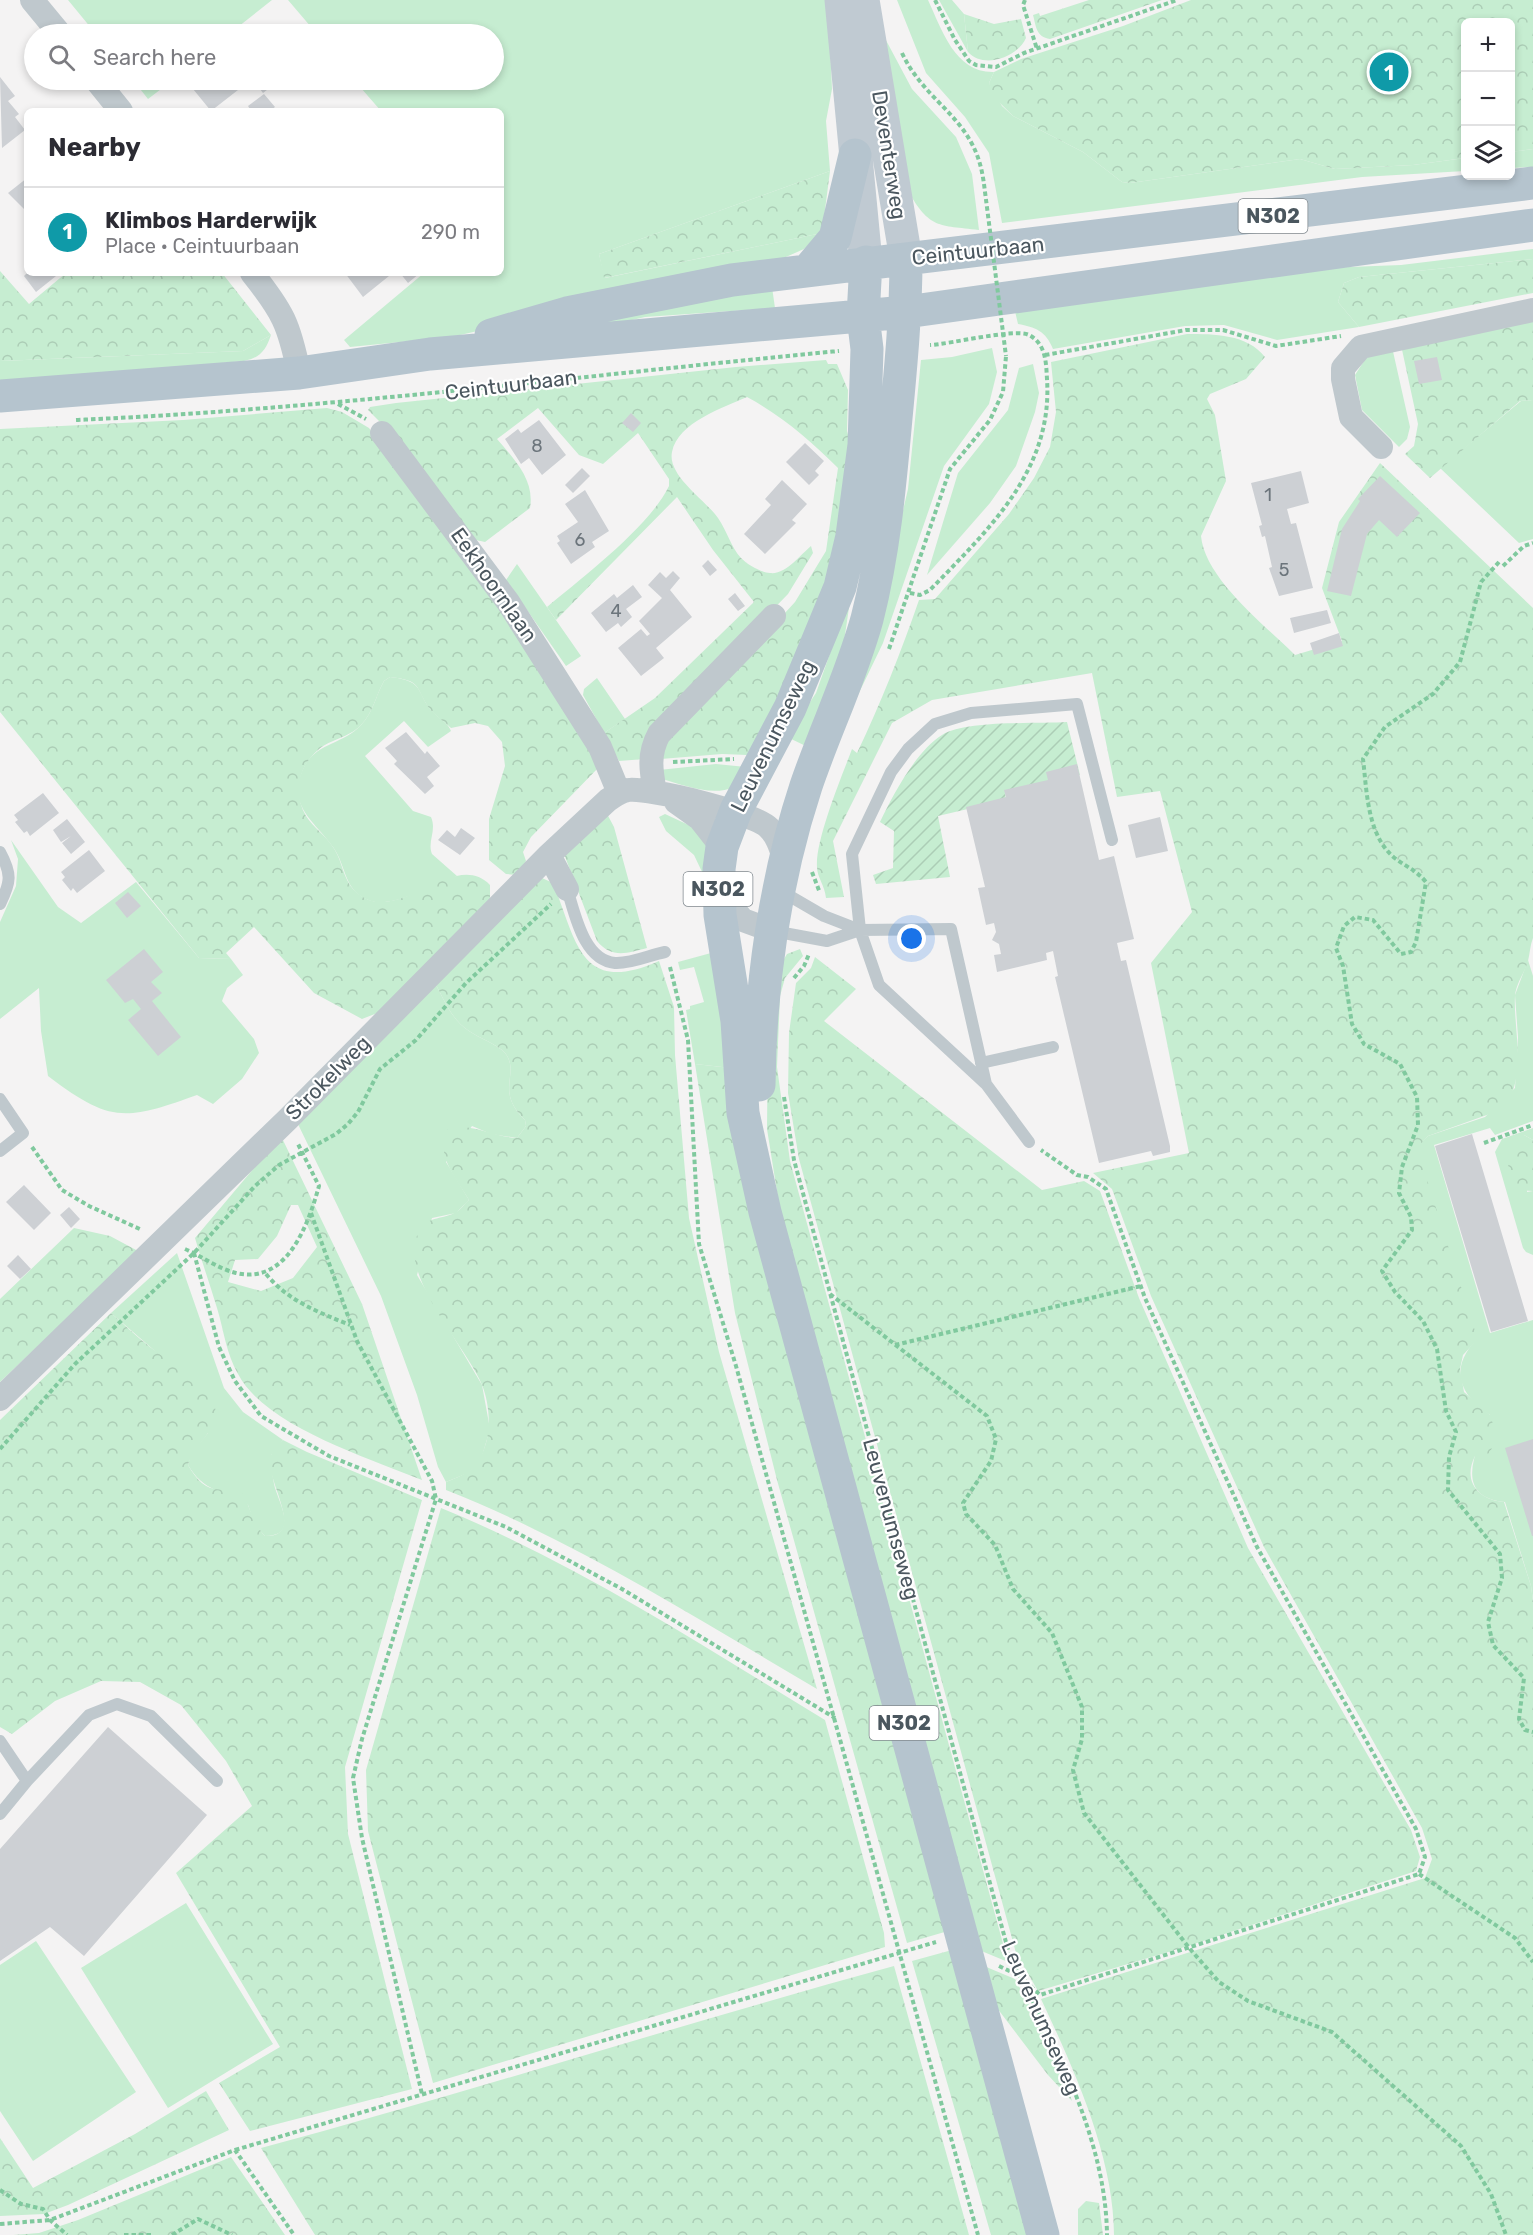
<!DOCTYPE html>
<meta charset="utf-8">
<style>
:root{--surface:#fff;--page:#f7f7f7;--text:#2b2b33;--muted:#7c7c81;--line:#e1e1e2;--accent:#2a86d8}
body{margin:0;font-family:Rubik,sans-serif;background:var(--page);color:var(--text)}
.controls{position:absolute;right:18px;top:18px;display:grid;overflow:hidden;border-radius:9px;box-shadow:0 3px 9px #0003}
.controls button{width:54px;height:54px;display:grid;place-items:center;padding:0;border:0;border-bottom:2px solid var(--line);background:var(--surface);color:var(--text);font:30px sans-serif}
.you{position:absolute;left:912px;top:939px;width:21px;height:21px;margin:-15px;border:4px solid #fff;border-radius:50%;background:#1a73e8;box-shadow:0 0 0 9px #1a73e833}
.badge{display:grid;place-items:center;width:39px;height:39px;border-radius:50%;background:var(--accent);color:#fff;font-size:20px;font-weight:700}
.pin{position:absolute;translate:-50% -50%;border:3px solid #fff;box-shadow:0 2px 6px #0006}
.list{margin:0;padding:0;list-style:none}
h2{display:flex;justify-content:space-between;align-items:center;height:78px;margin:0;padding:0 24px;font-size:26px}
h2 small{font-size:20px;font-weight:400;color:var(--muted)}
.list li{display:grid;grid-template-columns:39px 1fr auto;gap:18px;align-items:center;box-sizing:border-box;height:90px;padding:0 24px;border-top:2px solid var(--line)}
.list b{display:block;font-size:22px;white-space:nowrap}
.list p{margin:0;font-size:20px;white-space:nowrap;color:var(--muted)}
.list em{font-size:20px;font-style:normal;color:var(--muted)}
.icon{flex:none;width:33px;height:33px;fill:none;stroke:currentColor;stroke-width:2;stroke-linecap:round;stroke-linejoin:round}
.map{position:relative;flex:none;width:1533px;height:2235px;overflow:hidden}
.search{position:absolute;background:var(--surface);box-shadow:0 3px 9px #0003;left:24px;top:24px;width:480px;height:66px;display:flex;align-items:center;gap:15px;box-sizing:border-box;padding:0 21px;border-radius:33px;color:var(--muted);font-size:22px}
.panel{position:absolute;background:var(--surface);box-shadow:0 3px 9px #0003;left:24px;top:108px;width:480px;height:168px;border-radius:9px}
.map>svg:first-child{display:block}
.grass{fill:#c6edd1}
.forest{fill:url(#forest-crowns);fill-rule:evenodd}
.garden{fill:url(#garden-furrows)}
.building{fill:#cdd0d4}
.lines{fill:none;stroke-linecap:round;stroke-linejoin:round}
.path{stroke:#80c99e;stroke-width:4;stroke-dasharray:4.5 3;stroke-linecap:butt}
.service{stroke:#bfc8cd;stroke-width:12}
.minor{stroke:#bfc8cd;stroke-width:24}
.secondary{stroke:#c0cad2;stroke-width:33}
.primary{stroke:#b5c4ce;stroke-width:33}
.path-bridge{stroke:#80c99e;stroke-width:4;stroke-dasharray:4.5 3;stroke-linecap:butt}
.labels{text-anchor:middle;stroke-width:4.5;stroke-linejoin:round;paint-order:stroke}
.number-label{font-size:18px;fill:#6c757c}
.shield{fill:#fff;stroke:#81898f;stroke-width:1.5}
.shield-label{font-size:20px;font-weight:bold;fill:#4b575f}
.street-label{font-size:21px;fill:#4b575f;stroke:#fff}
</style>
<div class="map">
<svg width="1533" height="2235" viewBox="0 0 1533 2235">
<defs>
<pattern id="forest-crowns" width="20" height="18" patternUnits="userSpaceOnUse" patternTransform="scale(1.5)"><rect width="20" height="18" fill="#c6edd1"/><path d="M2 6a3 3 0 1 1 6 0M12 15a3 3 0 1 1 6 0" fill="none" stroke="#accdb6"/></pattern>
<pattern id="garden-furrows" width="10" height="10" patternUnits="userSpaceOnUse" patternTransform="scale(1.5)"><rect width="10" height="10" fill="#c6edd1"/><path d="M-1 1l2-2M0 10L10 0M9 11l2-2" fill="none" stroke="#accdb6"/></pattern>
</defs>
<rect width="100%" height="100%" fill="#f4f3f3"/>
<path class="grass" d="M68 0H272L229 34H96Z
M288 0H828L832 89 826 121 830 171 599 254 605 278 822 233 804 249 761 268 451 337 350 347 344 340 424 273H501V111H381L354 80H494V34H317Z
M897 0H928C942 30 955 73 994 72L989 83 1002 106 1013 116 1083 152 1122 182 1130 183 1300 159 1335 169 1413 165 1465 158V171L1362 177 1002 223 989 153 965 117 926 73Z
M939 0H952L964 14 968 52Z
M872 14 912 89 956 137 972 174 979 230C938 225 930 229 908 191Z
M133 80H173L148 99Z
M1533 149V167L1511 168 1510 152Z
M1533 249V259L1359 277 1344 283 1338 302 1359 327 1277 340 1224 325 1185 326 1053 349C1046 331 1035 327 1018 324L1014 307 1297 269 1401 265Z
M771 280 775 308 645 317 568 335 565 321Z
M271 335C266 350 260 358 244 361L0 383V361L243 351Z
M1392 347 1410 427 1407 439 1399 447 1362 410 1355 375 1366 358Z
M992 348 997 372 989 404 944 466 883 643 856 699 883 597 908 489 921 360 952 357Z
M1033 364 1039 393 1035 412 1016 466 990 503 927 575 958 473 1008 410 1019 368Z
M1533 400V539L1519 543 1440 468 1521 401Z
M517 564 581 656 566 666 506 580Z
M851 594 842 655 810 748 787 737 816 693Z
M390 677C428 681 414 694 435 714 441 720 448 723 451 731L428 747 404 721 365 756 413 811 431 817C437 831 427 841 432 854L457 876C436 884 393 908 371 901 343 892 347 866 333 847 317 824 290 808 300 777 311 741 341 747 361 725 373 713 376 695 384 681Z
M597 678 625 719 604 733 583 695 584 689Z
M716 764 746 767 734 787C712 797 684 785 662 779L659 770Z
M665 814 693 827 710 842 703 874 694 855 666 831 659 817Z
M11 840 58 907 81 923 136 882 199 958 231 959 243 975 227 988 222 1001 254 1039 259 1053 242 1079 213 1104 197 1095C125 1121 110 1123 48 1076L41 1031 39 988 0 1019V922L16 886 18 859Z
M711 953 731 1068 695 1064 686 1010 690 1009V1006L704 1002 694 967 680 970 678 962Z
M1528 960 1533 976V1121L1495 1135 1490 1128 1434 1145 1490 1333 1533 1320V1601L1531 1586 1505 1502C1450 1496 1478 1448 1490 1415 1460 1395 1449 1370 1475 1341L1416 1148 1428 1136 1485 1117 1515 1088 1518 1037 1515 995Z
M435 983C444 1000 452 1020 469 1031 479 1038 497 1044 505 1053 521 1073 494 1091 525 1120L526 1126 517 1138 491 1134 472 1126 446 1162 469 1200 456 1213 432 1218 417 1275 482 1385 490 1429 480 1463 468 1473 446 1482 438 1467 417 1395 381 1296 296 1120Z
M1533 1128V1140L1524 1135 1527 1192 1533 1191V1255L1526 1252 1523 1248 1495 1152 1502 1139Z
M177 1253 224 1388 243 1412 283 1440 271 1455C272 1465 272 1475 274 1484 277 1500 301 1536 265 1536L255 1525 248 1505C223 1491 203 1491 188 1465L191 1454 208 1433 155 1351 111 1313Z
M186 1903 273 2044 168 2108 81 1968Z
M36 1941 136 2092 33 2161 0 2111V1965Z"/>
<path class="forest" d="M1089 0H1162L1050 39C1036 37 1036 26 1033 15L1039 13 1040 16Z
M1191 0H1533V149L1511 152 1510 22H1466L1465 158 1413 165 1335 169 1300 159 1130 183 1122 182 1083 152 1013 116 994 97 989 83 994 72 1021 59 1123 26Z
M964 14 994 24 1021 19 1026 38C1017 58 983 69 968 52Z
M830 171 822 233 604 278 599 254Z
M1533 259V293L1359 327 1338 302 1344 283 1359 277Z
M0 271 29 304 66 273H222L271 335 243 351 0 361Z
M1533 317V400L1520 401 1430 478 1405 454 1414 446 1418 424 1401 345Z
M1187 334C1214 334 1247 334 1265 357L1246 379 1210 394 1207 399 1215 415 1226 481 1201 536C1205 579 1265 625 1295 655L1342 641 1322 588 1339 522 1380 463 1533 608V938C1530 946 1530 953 1528 961 1525 972 1516 983 1515 996 1513 1030 1530 1087 1498 1111L1428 1136 1417 1148 1476 1334V1341L1463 1355 1460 1369 1464 1392 1490 1415 1498 1439 1487 1456H1475C1462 1482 1479 1500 1504 1502L1531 1586 1533 1601V2235H1114C1114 2157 1074 2069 1041 1999L1425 1878 1432 1859 1422 1828 1264 1547 1151 1296 1112 1189 1093 1173 1189 1153 1151 963 1192 912 1160 791 1117 797 1092 673 932 700 892 723 833 841 844 897 826 898C825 886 817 877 817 867 815 840 842 776 852 749L857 753C881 703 901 652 919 600L935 599 1009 514 1034 478 1050 447 1056 412 1051 362Z
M826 360 828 364H837L848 390 847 431 854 456 814 637 747 755 722 754 661 759 657 753 795 602 826 551 838 468C810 440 782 416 747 397 723 408 678 422 672 452 667 476 707 501 718 518 727 531 731 547 741 558 748 565 760 572 770 573 786 575 800 555 811 546L813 553 788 594 716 668 645 759 619 761 604 733 655 698 754 602 713 550 677 497 556 620 547 607C582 578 650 526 669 486V479L638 433 603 464 579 455 538 408 497 439C514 459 535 480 530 508L485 542 476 540 401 443 368 410 370 407 396 403 736 367Z
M327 408 342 412 369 428 506 613 599 767 531 837 523 852 526 861 517 875 506 874 489 860V819L505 766 502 742 488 726 475 723 451 728C444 721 435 716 429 708 414 686 423 681 390 677L384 681C376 695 373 713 361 725 349 738 330 739 318 750 298 767 293 794 306 816 313 827 326 836 333 847 343 861 342 878 355 891 396 931 453 847 490 885V900L385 1010 362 1019 314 993 254 927 226 953 231 959 199 958 0 712V429L183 420Z
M606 812 614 827 647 948C627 953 612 959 597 941L564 854Z
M542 878 553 883C577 942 580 996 659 961L674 1007 675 1055 689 1218 719 1352 817 1689C696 1618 577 1542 446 1490V1482C471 1472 478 1469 486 1443 491 1426 489 1402 482 1385 467 1347 393 1270 420 1230 430 1215 443 1220 456 1212 461 1210 465 1203 469 1200 456 1178 434 1154 448 1129 472 1122 493 1137 517 1138L526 1126 525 1120C494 1091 521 1073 505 1053 497 1044 479 1038 469 1031 452 1020 444 1000 435 983Z
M800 949 803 956 785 978 780 996 777 1067 790 1161 1008 1962 979 1950 779 1204 767 1129 768 1029 778 969 787 954Z
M815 957 856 989 824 1021 1042 1190 1084 1181 1100 1191 1139 1298 1248 1548 1411 1830 1420 1857 1416 1871 1188 1946 1038 1991 1016 1953 799 1159 788 1093 789 1033 796 983 811 968Z
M695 1064 731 1068 948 1931 907 1943 777 1480 735 1313Z
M1524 1135 1533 1140V1191L1517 1190C1507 1170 1500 1147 1524 1135Z
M281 1136 362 1304 422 1480C369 1458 265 1426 238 1374 226 1353 224 1331 217 1308 210 1285 202 1262 195 1238ZM291 1205H298L317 1247 293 1278 261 1291 228 1282 235 1260 258 1259 277 1236Z
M74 1228 110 1236 138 1251 0 1382V1299Z
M111 1313C126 1326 141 1341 157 1352 177 1368 221 1386 215 1417 212 1435 193 1447 188 1465 200 1486 212 1495 236 1486 250 1500 251 1522 265 1536 309 1537 262 1476 271 1455 273 1450 279 1444 283 1440L307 1452 422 1500 345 1767 348 1834 412 2089 250 2131 219 2083 280 2047 176 1873 252 1806 226 1761 181 1705 140 1682 101 1681 55 1701 12 1734 0 1727V1420Z
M441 1508C576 1563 700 1644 825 1720L884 1933 885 1947 433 2083 368 1831 366 1770Z
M952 1950 1029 2235H991L912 1961Z
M894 1966 969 2235H315L261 2148C473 2091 682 2024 894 1966Z
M984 1966 1015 1979 1060 2063 1072 2101 1048 2075 994 2004Z
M206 2091 229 2130 68 2205 44 2214 0 2216V2138L33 2188 135 2134Z
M231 2157 285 2235H13L39 2233 78 2220Z
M1086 2201 1099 2203 1103 2235H1078V2209Z"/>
<path class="garden" d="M1067 722 1080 775 1005 791 1006 800 938 816 950 877 876 884 873 875 893 868 894 831 880 822C893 795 916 751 942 735 966 720 1036 724 1067 722Z"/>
<path class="building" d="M0 77 15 96 8 101 19 114 15 117 25 130 2 148Z
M205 80H244L247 83 211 111 193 89Z
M253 80H280L263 93Z
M264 94 275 107 270 111H251L248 106Z
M27 178V212L8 193Z
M27 273H54L56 276 36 292 24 276Z
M345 273H387L389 276 363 297Z
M400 273H420L408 283Z
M1437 357 1442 380 1419 384 1414 361Z
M631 413 641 423 633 432 622 423Z
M539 420 566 455 542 475 529 458 521 464 505 439 518 429 521 433Z
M805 443 824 461 815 471 819 475 809 485 786 462Z
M582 468 590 476 573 493 565 485Z
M1301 471 1309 503 1287 509 1291 524 1296 523 1313 588 1279 596 1269 568 1272 567 1265 536 1262 537 1259 526 1262 525 1251 483Z
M1380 476 1420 513 1397 537 1379 520 1367 534 1351 596 1327 591 1342 529 1360 501 1358 499Z
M782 480 807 504 792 520 796 523 765 554 744 534 771 505 765 499Z
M585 490 609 531 592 542 595 547 571 564 557 543 560 541 557 536 578 522 565 504Z
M708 560 717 570 710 576 702 566Z
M673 571 680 578 670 590 692 617 656 648 664 658 641 676 618 648 641 629 647 636 650 634 639 621 662 598 648 585 660 572 666 578Z
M633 585 642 597 626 609 632 617 621 627 618 623 606 632 591 613 614 594 617 598Z
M735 593 745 606 738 611 728 599Z
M1327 610 1331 623 1294 633 1290 618Z
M1339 633 1343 646 1314 655 1310 643Z
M406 732 425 754 427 751 440 766 427 777 434 786 425 794 394 764 397 761 385 748Z
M1077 764 1099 860 1114 856 1134 939 1117 943 1121 961 1126 960 1170 1146V1152L1153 1156 1151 1151 1099 1163 1055 977 1058 976 1053 951 1046 953 1047 960 997 972 994 955 1001 954 999 944 992 940 996 932 994 923 986 925 978 888 985 887 966 807 1006 797 1004 790 1048 780 1046 772Z
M43 793 59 813 30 836 27 831 24 833 15 822 18 820 14 815Z
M1160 817 1168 851 1136 858 1128 825Z
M67 819 85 842 71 854 62 843 71 836 61 842 53 830Z
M461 828 475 838 460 855 438 840 447 830 455 837Z
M89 850 105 871 77 893 73 888 71 891 62 880 65 877 61 872Z
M128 892 141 906 127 918 115 903Z
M144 949 163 972 151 982 162 993 152 1001 181 1037 158 1056 128 1020 141 1009 133 999 125 1003 106 980Z
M1472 1134 1528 1321 1491 1332 1435 1146Z
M24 1185 51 1213 34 1230 6 1202Z
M69 1207 80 1219 71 1228 60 1215Z
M18 1255 31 1269 20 1279 7 1266Z
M1533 1439V1536H1532L1505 1448Z
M108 1727 207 1815 84 1956 50 1927 0 1961V1849Z"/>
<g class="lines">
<path class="path" d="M935 0 955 40 969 61 976 65 996 67 1024 53 1177 0
M1025 0 1023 5 1037 49
M902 53C920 92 955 111 972 144 979 157 982 170 984 184
M1045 355 1186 330H1223L1276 346 1341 336
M338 404 366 419
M76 420C331 409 585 375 839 351
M1499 562 1481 582 1460 662 1433 694 1385 727 1363 759C1367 792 1367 837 1396 859 1407 867 1417 871 1426 882L1416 942 1411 952 1401 954 1373 920 1355 917 1344 926 1336 948 1343 966 1352 1024 1364 1044 1400 1064 1417 1097 1418 1125 1402 1167 1399 1193 1411 1217 1412 1230 1382 1271 1395 1292 1423 1321 1437 1349 1446 1411 1456 1432 1449 1457 1448 1490 1500 1554 1502 1578 1488 1622 1493 1645 1524 1678 1519 1719 1525 1730 1533 1732
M1503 566 1524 546 1533 543
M910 593 920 595 930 590C989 529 1053 470 1047 379 1046 362 1046 344 1029 335 1015 328 951 344 930 345
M889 649 950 469 990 420 1003 392 1006 356
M673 762 734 759
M812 872 820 893
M670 967 688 1040 699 1244 736 1366 978 2235
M794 978 804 966 809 954
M784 1097 794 1160 1010 1957C1053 2041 1106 2138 1107 2235
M1484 1143 1533 1125
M32 1147 62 1190 89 1206 142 1230
M311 1213 357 1341 432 1481 436 1499 362 1739 353 1778 362 1838 422 2094
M185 1249C201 1256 219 1269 236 1273 287 1285 308 1225 319 1186L297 1142
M194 1253 219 1347 235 1381 261 1416 329 1456 506 1527 622 1589 835 1718
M266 1274C288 1301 318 1312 350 1325
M830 1294 987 1416 996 1439 991 1461 963 1503 966 1514 995 1545 1013 1589 1052 1633 1082 1707V1739L1073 1770 1084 1813 1190 1949 1219 1982 1248 2001 1332 2032 1461 2146 1491 2194 1506 2235
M895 1345 1141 1286
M0 1449 75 1364 194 1253 255 1186 279 1165 336 1134 348 1124 358 1112 380 1069 416 1040 466 983 551 904
M1419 1874 1515 1938 1533 1962
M999 1966 1020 1976 1040 1995 1419 1874 1425 1857 1416 1829 1257 1547 1145 1298 1106 1189 1088 1177 1077 1175 1041 1150
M235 2150 936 1942
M0 2190 21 2204 43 2209 50 2220 67 2235
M0 2224 50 2220 235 2150 294 2235
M124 2235H153
M172 2235 198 2219 232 2235"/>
<path class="service" d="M0 852C12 874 11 882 0 904
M567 889C575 913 583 960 615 963 631 964 650 955 665 952
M781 891 824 916 860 930
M773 931 827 941 860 930 951 929 986 1084
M981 1063 1053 1047
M0 1099 23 1133 0 1151
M1029 1142 986 1084 879 985 860 930 852 854 891 772 908 749 935 724 971 713 1077 704 1112 840
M0 1741 27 1781 89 1715 117 1704 151 1716 217 1781
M0 1814 27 1781"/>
<path class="minor" d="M32 0 60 34
M96 80 121 111
M252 273C283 312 289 324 299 373
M382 433 508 602 600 747 619 793
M1381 447 1351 417 1343 379V368L1361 347 1533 310
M655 792C651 771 648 754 659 734L774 616
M676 802 700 819 722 847
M549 855 567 889
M718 891 743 920 773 931
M0 1399 288 1119 549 855 608 800C614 796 620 791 628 790 648 787 755 813 769 828 778 837 781 849 785 861"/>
<path class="secondary" d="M841 0 866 262
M863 0 906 259"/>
<path class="primary" d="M866 262 863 316 867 349 864 445 852 536 840 587 790 708 736 810 722 847 719 869 720 915 737 1021 743 1113 765 1212 1043 2235
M808 270 835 238 855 155
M491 335 567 313 732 280 1533 183
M0 396 299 373 430 354 906 312 1533 225
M759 1085C760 985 775 880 806 786 825 730 851 677 867 619 884 553 890 485 896 418 901 365 906 312 906 259"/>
<path class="path-bridge" d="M984 184 1006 356"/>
</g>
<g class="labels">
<g class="number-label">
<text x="537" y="452">8</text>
<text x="1268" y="501">1</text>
<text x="580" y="546">6</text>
<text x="1284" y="576">5</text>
<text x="616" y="617">4</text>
</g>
<g class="shield">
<rect x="1238.5" y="199" width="69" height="34" rx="4.5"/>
<rect x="683.5" y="872" width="69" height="34" rx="4.5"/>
<rect x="869.5" y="1706" width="69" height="34" rx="4.5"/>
</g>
<g class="shield-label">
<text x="1273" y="223">N302</text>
<text x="718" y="896">N302</text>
<text x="904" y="1730">N302</text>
</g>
<g class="street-label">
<text transform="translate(889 155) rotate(81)" y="7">Deventerweg</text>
<text transform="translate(978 251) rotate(-6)" y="7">Ceintuurbaan</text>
<text transform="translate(511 385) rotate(-7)" y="7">Ceintuurbaan</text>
<text transform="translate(494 585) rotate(55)" y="7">Eekhoornlaan</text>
<text transform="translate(773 736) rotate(-64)" y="7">Leuvenumseweg</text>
<text transform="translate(328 1078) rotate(-45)" y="7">Strokelweg</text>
<text transform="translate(891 1519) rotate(75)" y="7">Leuvenumseweg</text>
<text transform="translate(1041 2018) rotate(66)" y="7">Leuvenumseweg</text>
</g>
</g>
</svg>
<div class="controls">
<button>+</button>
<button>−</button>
<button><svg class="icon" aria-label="layers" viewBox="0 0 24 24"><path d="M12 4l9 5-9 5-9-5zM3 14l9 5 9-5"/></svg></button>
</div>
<div class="you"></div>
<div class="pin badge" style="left:1389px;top:72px;background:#0f9aa8">1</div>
<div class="search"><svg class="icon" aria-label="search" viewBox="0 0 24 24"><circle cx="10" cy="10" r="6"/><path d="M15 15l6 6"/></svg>Search here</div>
<section class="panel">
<h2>Nearby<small></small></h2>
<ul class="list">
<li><span class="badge" style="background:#0f9aa8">1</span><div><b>Klimbos Harderwijk</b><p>Place · Ceintuurbaan</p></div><em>290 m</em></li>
</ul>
</section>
</div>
